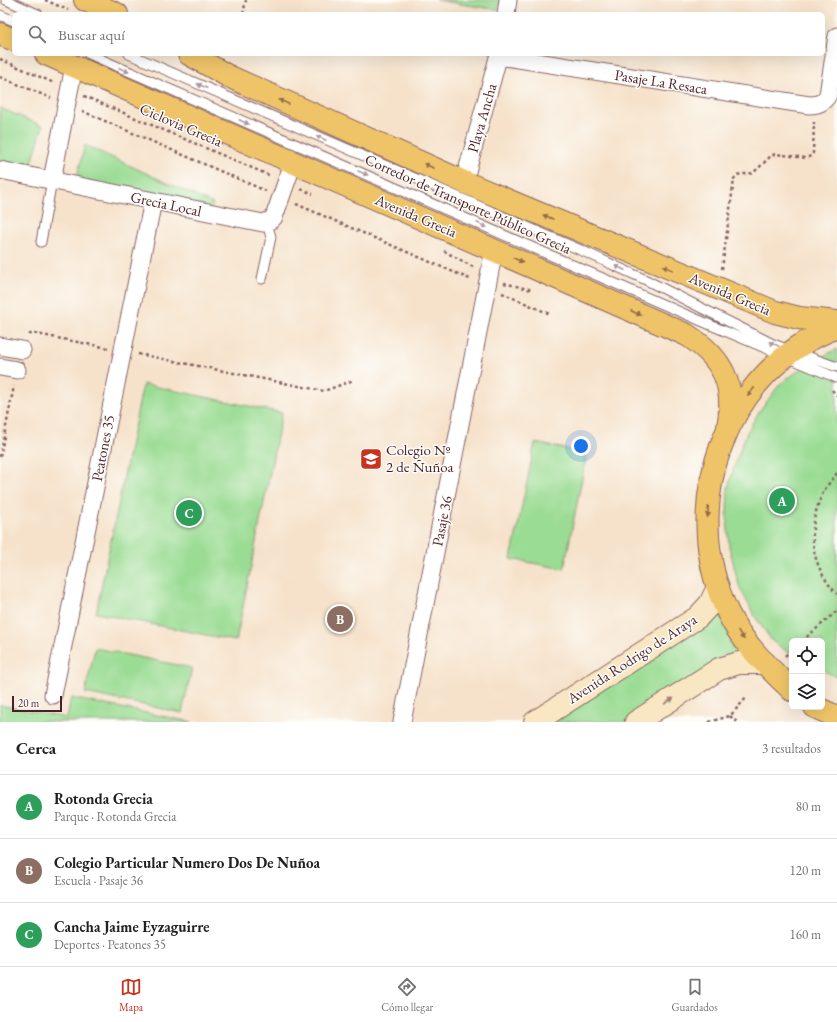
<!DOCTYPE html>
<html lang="es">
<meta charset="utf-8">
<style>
:root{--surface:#fff;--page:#f2f2f2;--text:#202124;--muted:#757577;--line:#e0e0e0;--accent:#c8321e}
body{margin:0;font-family:"EB Garamond",serif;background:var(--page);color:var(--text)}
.controls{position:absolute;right:12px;bottom:12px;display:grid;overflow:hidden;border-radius:6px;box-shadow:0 4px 16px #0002}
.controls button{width:36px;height:36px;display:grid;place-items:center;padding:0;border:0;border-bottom:1px solid var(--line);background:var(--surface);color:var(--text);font:20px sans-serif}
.scale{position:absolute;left:12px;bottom:10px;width:50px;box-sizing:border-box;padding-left:4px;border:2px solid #4a1f2b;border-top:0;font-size:11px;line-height:14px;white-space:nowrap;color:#4a1f2b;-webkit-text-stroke:3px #fdfcf7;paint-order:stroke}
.you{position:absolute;left:581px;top:446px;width:14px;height:14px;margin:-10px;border:3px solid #fff;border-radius:50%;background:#1a73e8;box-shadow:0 0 0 6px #1a73e833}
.badge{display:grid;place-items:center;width:26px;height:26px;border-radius:50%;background:var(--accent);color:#fff;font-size:13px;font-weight:700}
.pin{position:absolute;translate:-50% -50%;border:2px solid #fff;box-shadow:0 1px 4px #0006}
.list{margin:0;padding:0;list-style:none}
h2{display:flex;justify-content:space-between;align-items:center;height:52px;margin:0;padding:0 16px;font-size:17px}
h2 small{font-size:13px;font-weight:400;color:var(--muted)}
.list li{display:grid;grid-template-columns:26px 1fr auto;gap:12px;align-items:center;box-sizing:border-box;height:64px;padding:0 16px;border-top:1px solid var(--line)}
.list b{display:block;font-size:15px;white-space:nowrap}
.list p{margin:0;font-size:13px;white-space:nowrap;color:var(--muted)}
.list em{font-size:13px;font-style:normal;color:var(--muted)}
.icon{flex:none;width:22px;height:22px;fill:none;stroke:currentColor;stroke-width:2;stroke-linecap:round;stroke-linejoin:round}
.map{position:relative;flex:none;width:837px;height:722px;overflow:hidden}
.search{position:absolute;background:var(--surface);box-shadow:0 4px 16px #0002;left:12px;right:12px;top:12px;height:44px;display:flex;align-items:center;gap:10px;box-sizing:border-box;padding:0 14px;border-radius:6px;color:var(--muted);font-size:15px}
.sheet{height:244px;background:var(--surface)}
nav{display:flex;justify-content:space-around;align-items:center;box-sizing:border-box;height:56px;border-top:1px solid var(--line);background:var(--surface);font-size:11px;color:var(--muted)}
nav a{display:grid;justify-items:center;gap:2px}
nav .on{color:var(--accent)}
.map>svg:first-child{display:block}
.green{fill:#9adc93;stroke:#727e5f}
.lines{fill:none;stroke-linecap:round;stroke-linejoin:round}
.service-casing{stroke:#866363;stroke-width:11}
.minor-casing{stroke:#866363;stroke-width:19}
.secondary-casing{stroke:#866363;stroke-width:24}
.primary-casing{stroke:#866363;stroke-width:24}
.path{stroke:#866363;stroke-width:2.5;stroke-dasharray:3 3;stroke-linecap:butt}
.service{stroke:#fff;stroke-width:9}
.minor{stroke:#fff;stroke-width:17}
.secondary{stroke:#f9e7c3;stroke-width:22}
.primary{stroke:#efc469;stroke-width:22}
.oneway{fill:#ae9aa0}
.oneway2{fill:#946947}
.oneway3{fill:#a28377}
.labels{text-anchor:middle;stroke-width:3;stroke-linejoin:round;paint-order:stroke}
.street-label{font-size:15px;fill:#4a1f2b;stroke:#fdfcf7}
.poi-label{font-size:15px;fill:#4a1f2b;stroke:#fdfcf7;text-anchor:start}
</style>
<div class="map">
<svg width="837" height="722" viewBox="0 0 837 722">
<rect width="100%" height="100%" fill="#fdfcf7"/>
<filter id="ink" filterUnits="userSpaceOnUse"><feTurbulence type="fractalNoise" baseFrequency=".025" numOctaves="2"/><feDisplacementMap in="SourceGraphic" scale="8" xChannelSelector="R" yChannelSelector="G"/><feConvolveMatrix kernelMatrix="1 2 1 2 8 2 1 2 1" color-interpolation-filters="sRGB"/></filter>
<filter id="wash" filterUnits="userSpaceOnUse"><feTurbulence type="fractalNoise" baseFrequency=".012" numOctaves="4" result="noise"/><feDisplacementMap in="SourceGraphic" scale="16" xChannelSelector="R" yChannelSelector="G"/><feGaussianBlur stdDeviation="0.9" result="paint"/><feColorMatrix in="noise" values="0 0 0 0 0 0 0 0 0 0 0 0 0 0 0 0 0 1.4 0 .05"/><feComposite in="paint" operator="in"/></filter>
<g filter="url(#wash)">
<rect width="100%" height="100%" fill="#f6e2cb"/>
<path class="green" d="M436 0H500L498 10Z
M0 108 43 126 30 170 0 163Z
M85 145 213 204 210 211 76 180Z
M837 349V677L822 670V641H792V655L772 641 754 615 739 586 729 546 727 514 728 488 736 461 747 432 759 412 780 384 808 364Z
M143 384 282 413 236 641 96 613Z
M535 443 587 453 564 569 511 559Z
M713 604 746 660 712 666 624 722H544Z
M95 648 192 668 182 713 85 693Z
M71 698 192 722H0V705L67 718Z"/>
</g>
<g filter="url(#ink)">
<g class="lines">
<g class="service-casing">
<path id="service" d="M6 0 38 14
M0 15 14 21
M89 54 708 324 837 378
M129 54 585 252 646 280 773 344 837 367
M41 242 52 180
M262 279 271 237 267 223"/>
</g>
<g class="minor-casing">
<path id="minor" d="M506 14 508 0
M499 56 809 105C818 105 823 103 828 95L837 36
M0 170 263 223 271 220 274 217 293 163
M52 180 74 66
M464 182 499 54
M0 346 22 350
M0 367 17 370
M53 695 153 201
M402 722 494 250"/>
</g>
<g class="secondary-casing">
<path id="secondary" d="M535 722 698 617 710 604 718 587
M636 722 719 669 739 663H765"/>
</g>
<g class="primary-casing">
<path id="primary" d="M85 0 117 14
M0 34 14 40
M46 54 687 335C723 358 736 385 728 427
M189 54 228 76 464 182 775 312 799 318 837 322
M792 690C768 667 743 644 728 613 677 506 724 370 837 327
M815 707 837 717"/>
</g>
<path class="path" d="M45 0 68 10
M243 14 246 0
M0 59 54 83
M0 77 51 98
M84 96 271 176
M82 111 266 191
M301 189 313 194
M296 204 472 280
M444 251 475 268
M722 269 734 179C739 171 745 176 752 173 759 169 766 160 772 155L776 154 806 158 811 156 813 153 814 122
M504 283 532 290
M502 293 550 314
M29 335 32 333 108 348
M138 354 324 391 354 380
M832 390 837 396
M0 457 14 386
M837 473C833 479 827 485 824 491 806 526 809 565 837 594
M802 641 837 611
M785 656 792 649
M730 716 737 722
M709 722 730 716 747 697"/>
<use href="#service" class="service"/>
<use href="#minor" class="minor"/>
<use href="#secondary" class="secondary"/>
<use href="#primary" class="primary"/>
</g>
<defs><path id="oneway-solid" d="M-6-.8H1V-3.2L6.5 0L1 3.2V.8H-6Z"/></defs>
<g class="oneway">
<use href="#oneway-solid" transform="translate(124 70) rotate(24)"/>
<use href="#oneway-solid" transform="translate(202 86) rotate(-156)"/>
<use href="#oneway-solid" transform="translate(244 122) rotate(24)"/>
<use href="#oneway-solid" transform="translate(321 138) rotate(-156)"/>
<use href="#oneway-solid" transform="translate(363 173) rotate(23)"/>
<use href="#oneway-solid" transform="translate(482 225) rotate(24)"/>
<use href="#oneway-solid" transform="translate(620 268) rotate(-155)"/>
<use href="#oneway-solid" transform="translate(774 344) rotate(-156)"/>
</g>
<g class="oneway2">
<use href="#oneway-solid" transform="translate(284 102) rotate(-156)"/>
<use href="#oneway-solid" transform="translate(429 166) rotate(-156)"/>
<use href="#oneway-solid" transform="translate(548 217) rotate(-157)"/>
<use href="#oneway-solid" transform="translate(518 260) rotate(24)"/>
<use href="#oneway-solid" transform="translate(668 268) rotate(-157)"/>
<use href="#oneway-solid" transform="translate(636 313) rotate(24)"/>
<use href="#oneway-solid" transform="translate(751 392) rotate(127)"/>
<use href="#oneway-solid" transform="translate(708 512) rotate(93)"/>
<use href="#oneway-solid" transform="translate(741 635) rotate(56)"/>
</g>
<use class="oneway3" href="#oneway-solid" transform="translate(669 701) rotate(-33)"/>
</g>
<defs>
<g id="school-square" transform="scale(1.15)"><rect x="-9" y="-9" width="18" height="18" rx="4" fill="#c8321e" stroke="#fdfcf7"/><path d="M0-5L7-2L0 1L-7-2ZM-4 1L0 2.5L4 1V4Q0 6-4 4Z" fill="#fff"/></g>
</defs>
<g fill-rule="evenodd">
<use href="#school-square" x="371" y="459"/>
</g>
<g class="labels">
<g class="street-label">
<text transform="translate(661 82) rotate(9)" y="5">Pasaje La Resaca</text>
<text transform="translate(482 118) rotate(-74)" y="5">Playa Ancha</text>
<text transform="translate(181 125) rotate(23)" y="5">Ciclovia Grecia</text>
<text transform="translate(166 204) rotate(12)" y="5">Grecia Local</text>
<text transform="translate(468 204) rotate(24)" y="5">Corredor de Transporte Público Grecia</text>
<text transform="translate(416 216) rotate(23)" y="5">Avenida Grecia</text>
<text transform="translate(730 294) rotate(23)" y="5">Avenida Grecia</text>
<text transform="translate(103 448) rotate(-79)" y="5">Peatones 35</text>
<text transform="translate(442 521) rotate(-79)" y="5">Pasaje 36</text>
<text transform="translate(632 659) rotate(-33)" y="5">Avenida Rodrigo de Araya</text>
</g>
<g class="poi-label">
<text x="386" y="455">Colegio Nº<tspan x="386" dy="17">2 de Ñuñoa</tspan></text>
</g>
</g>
</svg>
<div class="controls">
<button><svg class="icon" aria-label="locate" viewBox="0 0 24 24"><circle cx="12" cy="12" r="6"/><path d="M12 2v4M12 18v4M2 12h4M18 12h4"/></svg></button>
<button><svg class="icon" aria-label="layers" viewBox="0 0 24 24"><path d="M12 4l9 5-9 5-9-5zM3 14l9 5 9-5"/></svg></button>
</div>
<div class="scale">20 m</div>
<div class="you"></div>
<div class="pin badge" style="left:782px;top:501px;background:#2e9e5b">A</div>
<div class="pin badge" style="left:340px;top:619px;background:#8d6e63">B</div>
<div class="pin badge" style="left:189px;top:513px;background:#2e9e5b">C</div>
<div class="search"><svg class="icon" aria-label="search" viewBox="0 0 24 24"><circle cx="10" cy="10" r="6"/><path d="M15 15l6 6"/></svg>Buscar aquí</div>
</div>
<section class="sheet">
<h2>Cerca<small>3 resultados</small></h2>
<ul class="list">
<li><span class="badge" style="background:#2e9e5b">A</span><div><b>Rotonda Grecia</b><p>Parque · Rotonda Grecia</p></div><em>80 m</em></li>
<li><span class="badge" style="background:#8d6e63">B</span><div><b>Colegio Particular Numero Dos De Nuñoa</b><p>Escuela · Pasaje 36</p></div><em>120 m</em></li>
<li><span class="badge" style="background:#2e9e5b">C</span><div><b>Cancha Jaime Eyzaguirre</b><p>Deportes · Peatones 35</p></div><em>160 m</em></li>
</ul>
</section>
<nav>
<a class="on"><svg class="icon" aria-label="map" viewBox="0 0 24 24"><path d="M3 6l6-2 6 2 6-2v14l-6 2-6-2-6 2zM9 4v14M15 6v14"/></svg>Mapa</a>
<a><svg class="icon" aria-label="directions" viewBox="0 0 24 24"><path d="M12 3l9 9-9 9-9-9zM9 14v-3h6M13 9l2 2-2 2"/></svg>Cómo llegar</a>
<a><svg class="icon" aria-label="saved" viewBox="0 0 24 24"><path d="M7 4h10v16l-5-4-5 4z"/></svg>Guardados</a>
</nav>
